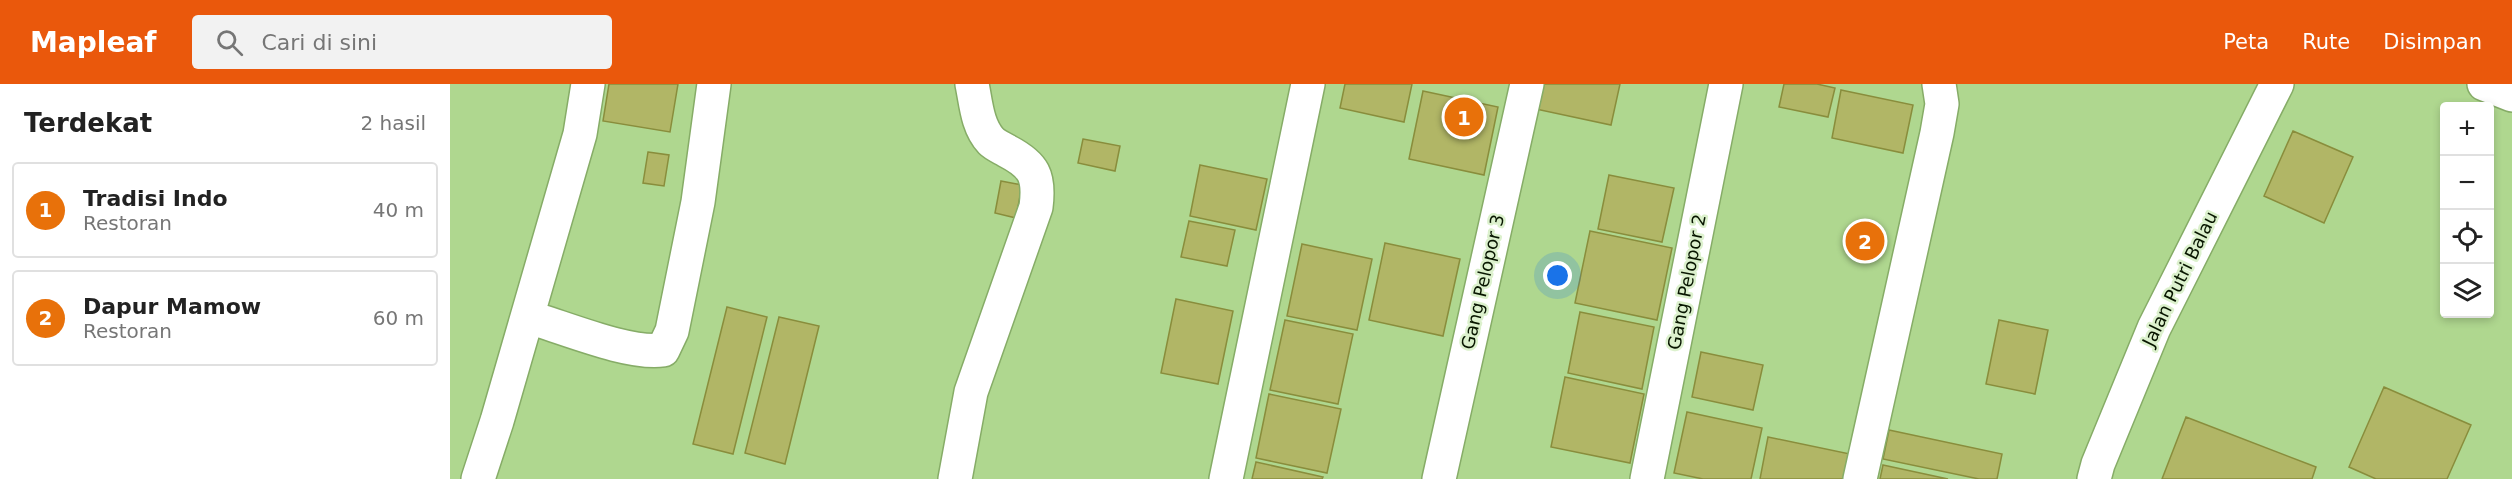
<!DOCTYPE html>
<html lang="id">
<meta charset="utf-8">
<style>
:root{--surface:#fff;--page:#f2f2f2;--text:#222;--muted:#767676;--line:#e0e0e0;--accent:#ea580c}
body{margin:0;font-family:"DejaVu Sans",sans-serif;background:var(--page);color:var(--text)}
.controls{position:absolute;right:18px;top:18px;display:grid;overflow:hidden;border-radius:6px;box-shadow:0 3px 9px #0003}
.controls button{width:54px;height:54px;display:grid;place-items:center;padding:0;border:0;border-bottom:2px solid var(--line);background:var(--surface);color:var(--text);font:30px sans-serif}
.you{position:absolute;left:1108px;top:192px;width:21px;height:21px;margin:-15px;border:4px solid #fff;border-radius:50%;background:#1a73e8;box-shadow:0 0 0 9px #1a73e833}
.badge{display:grid;place-items:center;width:39px;height:39px;border-radius:50%;background:var(--accent);color:#fff;font-size:20px;font-weight:700}
.pin{position:absolute;translate:-50% -50%;border:3px solid #fff;box-shadow:0 2px 6px #0006}
.list{margin:0;padding:0;list-style:none}
h2{display:flex;justify-content:space-between;align-items:center;height:78px;margin:0;padding:0 24px;font-size:26px}
h2 small{font-size:20px;font-weight:400;color:var(--muted)}
.list li{display:grid;grid-template-columns:39px 1fr auto;gap:18px;align-items:center;box-sizing:border-box;height:96px;margin:0 12px 12px;padding:0 12px;border:2px solid var(--line);border-radius:6px}
.list b{display:block;font-size:22px;white-space:nowrap}
.list p{margin:0;font-size:20px;white-space:nowrap;color:var(--muted)}
.list em{font-size:20px;font-style:normal;color:var(--muted)}
.icon{flex:none;width:33px;height:33px;fill:none;stroke:currentColor;stroke-width:2;stroke-linecap:round;stroke-linejoin:round}
.map{position:relative;flex:none;width:2062px;height:395px;overflow:hidden}
header{display:flex;align-items:center;gap:36px;box-sizing:border-box;height:84px;padding:0 30px;background:var(--accent);color:#fff}
header strong{font-size:28px}
nav{display:flex;gap:33px;margin-inline-start:auto;font-size:21px}
.search{width:420px;height:54px;background:var(--page);display:flex;align-items:center;gap:15px;box-sizing:border-box;padding:0 21px;border-radius:6px;color:var(--muted);font-size:22px}
main{display:flex}
aside{flex:1;background:var(--surface)}
.map>svg:first-child{display:block}
.building{fill:#b1b666;stroke:#898d3c;stroke-width:1.5}
.lines{fill:none;stroke-linecap:round;stroke-linejoin:round}
.street-casing{stroke:#86ac67;stroke-width:36}
.secondary-casing{stroke:#86ac67;stroke-width:36}
.street{stroke:#fff;stroke-width:33}
.secondary{stroke:#fff;stroke-width:33}
.labels{text-anchor:middle;stroke-width:5;stroke-linejoin:round;paint-order:stroke}
.street-label{font-size:18px;fill:#081600;stroke:#dcf1cd}
</style>
<header>
<strong>Mapleaf</strong>
<div class="search"><svg class="icon" aria-label="search" viewBox="0 0 24 24"><circle cx="10" cy="10" r="6"/><path d="M15 15l6 6"/></svg>Cari di sini</div>
<nav><a>Peta</a><a>Rute</a><a>Disimpan</a></nav>
</header>
<main>
<aside>
<h2>Terdekat<small>2 hasil</small></h2>
<ul class="list">
<li><span class="badge" style="background:#e8710a">1</span><div><b>Tradisi Indo</b><p>Restoran</p></div><em>40 m</em></li>
<li><span class="badge" style="background:#e8710a">2</span><div><b>Dapur Mamow</b><p>Restoran</p></div><em>60 m</em></li>
</ul>
</aside>
<div class="map">
<svg width="2062" height="395" viewBox="0 0 2062 395">
<rect width="100%" height="100%" fill="#afd78f"/>
<path class="building" d="M159 0H228L220 48 153 37Z
M895 0H962L954 38 890 24Z
M1087 0H1170L1161 41 1081 24Z
M1334 0H1367L1385 4 1378 33 1329 23Z
M1391 6 1463 21 1453 69 1382 54Z
M973 7 1048 23 1034 91 959 75Z
M1843 47 1903 73 1874 139 1814 112Z
M633 55 670 62 665 87 628 79Z
M198 68 219 71 214 102 193 99Z
M750 81 817 95 806 146 740 132Z
M1159 91 1224 104 1212 158 1148 145Z
M551 97 572 101 566 134 545 129Z
M739 137 785 146 777 182 731 173Z
M1140 147 1222 164 1207 236 1125 219Z
M935 159 1010 175 993 252 919 236Z
M852 160 922 175 907 246 837 232Z
M726 215 783 227 768 300 711 289Z
M277 223 317 233 283 370 243 360Z
M1130 228 1204 243 1192 305 1118 289Z
M329 233 369 242 335 380 295 369Z
M835 236 903 250 888 320 820 306Z
M1549 236 1598 246 1585 310 1536 300Z
M1251 268 1313 281 1303 326 1242 313Z
M1115 293 1194 310 1180 379 1101 363Z
M1934 303 2021 341 1997 395H1926L1899 383Z
M819 310 891 325 877 389 806 374Z
M1237 328 1312 344 1301 395H1253L1224 389Z
M1736 333 1866 383 1862 395H1712Z
M1439 346 1552 370 1547 395H1529L1433 375Z
M1318 353 1400 370 1394 395H1310Z
M806 378 873 393 872 395H802Z
M1433 381 1498 395H1430Z"/>
<g class="lines">
<g class="street-casing">
<path id="street" d="M78 233C113 243 179 271 213 266L222 247 248 118 264 0
M28 395 47 337 130 50 138 0
M505 395 521 308 586 123C590 92 584 81 557 67 552 64 545 61 541 57 527 42 526 19 522 0
M776 395 858 0
M989 395 1077 0
M1197 395 1276 0
M1410 395 1487 49 1492 20 1489 0"/>
</g>
<g class="secondary-casing">
<path id="secondary" d="M2034 0 2062 11
M1644 395 1648 380 1704 244 1827 0"/>
</g>
<use href="#street" class="street"/>
<use href="#secondary" class="secondary"/>
</g>
<g class="labels">
<g class="street-label">
<text transform="translate(1730 195) rotate(-64)" y="6">Jalan Putri Balau</text>
<text transform="translate(1033 198) rotate(-77)" y="6">Gang Pelopor 3</text>
<text transform="translate(1237 198) rotate(-79)" y="6">Gang Pelopor 2</text>
</g>
</g>
</svg>
<div class="controls">
<button>+</button>
<button>−</button>
<button><svg class="icon" aria-label="locate" viewBox="0 0 24 24"><circle cx="12" cy="12" r="6"/><path d="M12 2v4M12 18v4M2 12h4M18 12h4"/></svg></button>
<button><svg class="icon" aria-label="layers" viewBox="0 0 24 24"><path d="M12 4l9 5-9 5-9-5zM3 14l9 5 9-5"/></svg></button>
</div>
<div class="you"></div>
<div class="pin badge" style="left:1014px;top:33px;background:#e8710a">1</div>
<div class="pin badge" style="left:1415px;top:157px;background:#e8710a">2</div>
</div>
</main>
